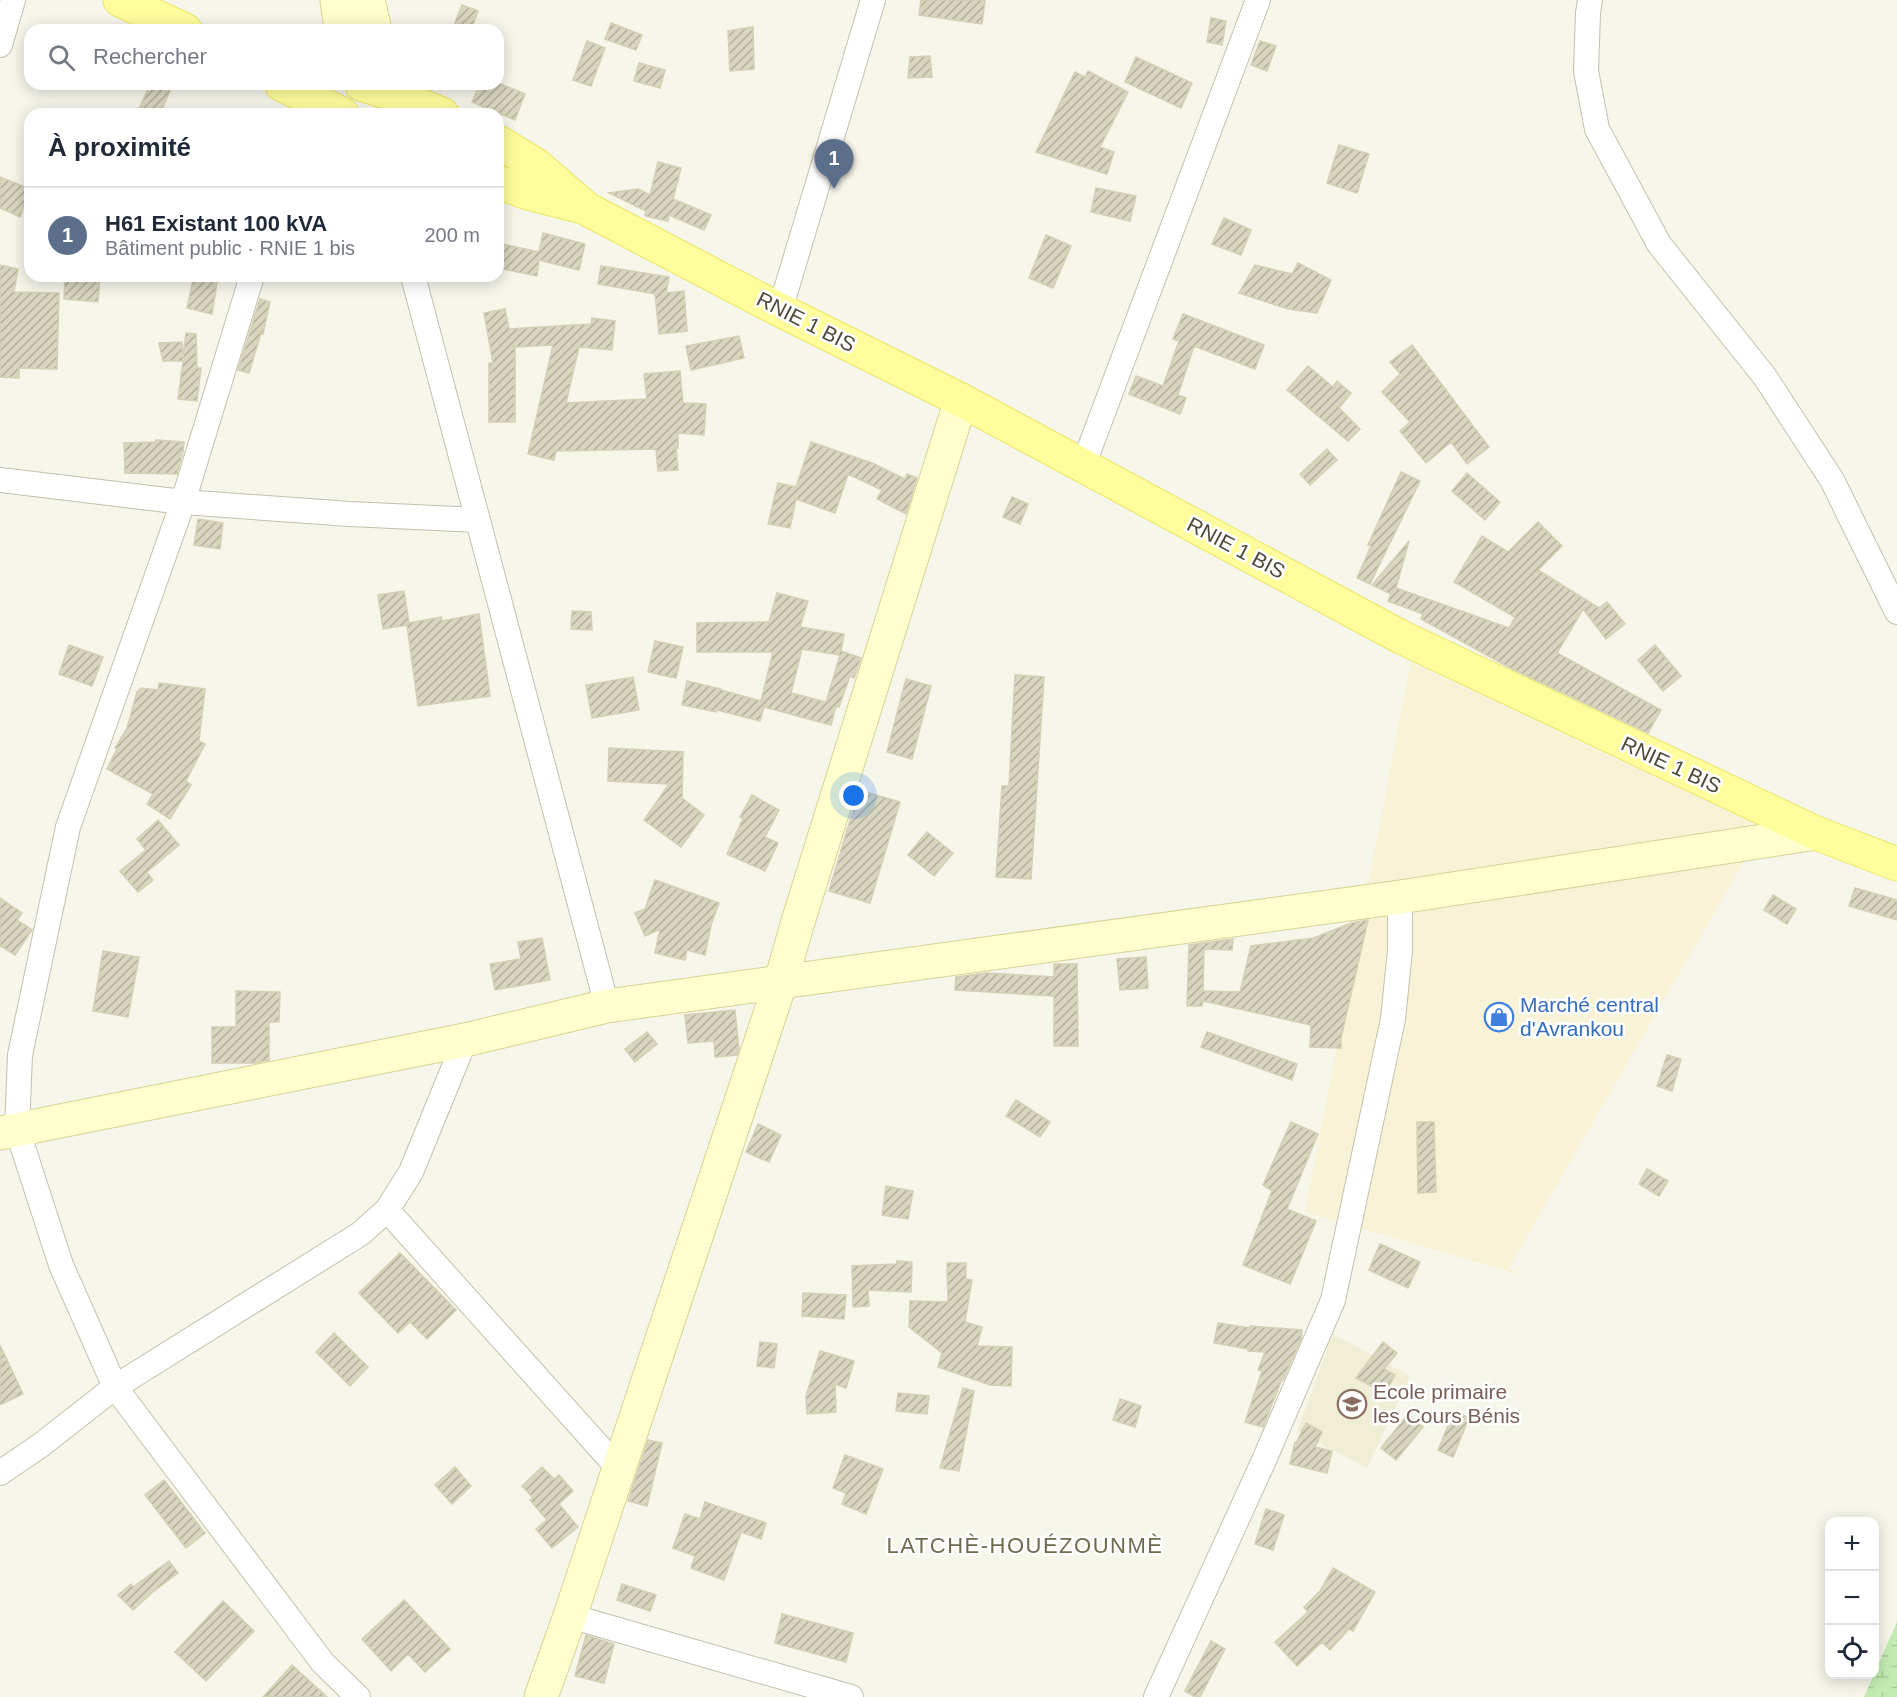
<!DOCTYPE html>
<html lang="fr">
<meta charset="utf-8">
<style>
:root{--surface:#fff;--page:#f2f2f3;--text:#1f2937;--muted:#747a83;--line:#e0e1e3;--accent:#0b8043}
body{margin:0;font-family:Arial,sans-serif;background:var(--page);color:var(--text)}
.controls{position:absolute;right:18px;bottom:18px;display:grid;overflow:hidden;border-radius:12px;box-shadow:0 3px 15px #0003}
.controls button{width:54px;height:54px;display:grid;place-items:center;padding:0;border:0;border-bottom:2px solid var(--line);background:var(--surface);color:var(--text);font:30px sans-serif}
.you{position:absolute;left:854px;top:796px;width:21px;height:21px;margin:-15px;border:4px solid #fff;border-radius:50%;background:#1a73e8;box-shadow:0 0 0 9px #1a73e833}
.badge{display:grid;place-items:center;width:39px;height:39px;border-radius:50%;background:var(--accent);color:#fff;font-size:20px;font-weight:700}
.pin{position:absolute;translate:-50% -50px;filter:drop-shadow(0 2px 3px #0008)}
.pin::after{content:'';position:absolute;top:32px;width:21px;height:18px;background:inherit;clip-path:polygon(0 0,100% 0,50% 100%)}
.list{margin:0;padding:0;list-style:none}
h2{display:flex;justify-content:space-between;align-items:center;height:78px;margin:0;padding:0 24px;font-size:26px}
h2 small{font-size:20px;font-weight:400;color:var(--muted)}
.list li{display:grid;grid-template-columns:39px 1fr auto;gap:18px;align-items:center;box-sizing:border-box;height:96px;padding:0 24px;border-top:2px solid var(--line)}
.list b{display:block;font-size:22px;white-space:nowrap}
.list p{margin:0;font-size:20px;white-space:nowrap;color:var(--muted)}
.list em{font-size:20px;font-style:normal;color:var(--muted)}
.icon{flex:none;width:33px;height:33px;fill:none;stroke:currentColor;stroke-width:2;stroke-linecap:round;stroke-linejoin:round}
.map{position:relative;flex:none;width:1897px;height:1697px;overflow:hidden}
.search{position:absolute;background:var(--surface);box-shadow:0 3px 15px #0003;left:24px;top:24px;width:480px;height:66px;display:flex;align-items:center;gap:15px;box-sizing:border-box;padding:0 21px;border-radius:18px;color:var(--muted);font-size:22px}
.panel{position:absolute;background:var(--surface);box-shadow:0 3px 15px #0003;left:24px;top:108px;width:480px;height:174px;border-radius:18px}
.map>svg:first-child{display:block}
.commercial{fill:#f8f3d7}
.education{fill:#f0efd5}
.wetland{fill:url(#wetland-marsh)}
.building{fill:url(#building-hatch);stroke:#d4d0b3;stroke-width:1.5;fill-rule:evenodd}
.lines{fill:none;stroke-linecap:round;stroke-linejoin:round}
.street-casing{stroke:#c3c1ad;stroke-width:26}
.secondary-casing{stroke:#d5d496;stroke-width:35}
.primary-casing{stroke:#ebe665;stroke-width:35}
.street{stroke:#fff;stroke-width:24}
.secondary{stroke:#feffcd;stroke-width:33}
.primary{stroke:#fffd9c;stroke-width:33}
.labels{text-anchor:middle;stroke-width:5;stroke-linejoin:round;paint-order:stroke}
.street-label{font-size:21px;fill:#4c4938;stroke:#fff}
.shop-label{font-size:21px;fill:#366cbe;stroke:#fff;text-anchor:start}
.education-label{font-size:21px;fill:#785e54;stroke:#fff;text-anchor:start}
.neighbourhood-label{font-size:22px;letter-spacing:1.5px;fill:#6f6b4f;stroke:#fff}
</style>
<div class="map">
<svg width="1897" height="1697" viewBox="0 0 1897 1697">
<defs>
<pattern id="wetland-marsh" width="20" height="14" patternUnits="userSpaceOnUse" patternTransform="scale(1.5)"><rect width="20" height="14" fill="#c3ecb3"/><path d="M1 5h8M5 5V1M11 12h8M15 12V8" fill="none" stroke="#a9cc9b"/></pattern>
<pattern id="building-hatch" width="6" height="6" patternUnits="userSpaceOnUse" patternTransform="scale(1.5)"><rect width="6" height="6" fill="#d9d6c0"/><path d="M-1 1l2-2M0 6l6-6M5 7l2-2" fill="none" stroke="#b2b09d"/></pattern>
</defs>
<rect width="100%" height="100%" fill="#f6f6eb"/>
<path class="commercial" d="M1411 662 1615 759 1767 822 1509 1268 1521 1275 1305 1212Z"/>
<path class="education" d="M1333 1334 1410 1376 1367 1468 1297 1432Z"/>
<path class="wetland" d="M1897 1622V1697H1864Z"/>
<path class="building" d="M921 0H985L982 24 919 15Z
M462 5 478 11 471 30H452Z
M1211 18 1226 21 1222 45 1207 42Z
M611 23 642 35 636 50 605 39Z
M753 27 754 69 730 71 728 31Z
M587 41 605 48 591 86 573 80Z
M1260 41 1276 46 1267 71 1251 65Z
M930 56 932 77 908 78 910 57Z
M1136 57 1192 83 1181 108 1125 82Z
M639 63 665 70 660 88 634 81Z
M1088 71 1128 92 1100 147 1114 152 1107 174 1036 152 1075 72 1085 77Z
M150 84H173L160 114H137Z
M480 84H501L525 94 515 120 472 102Z
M1339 145 1369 154 1357 193 1327 183Z
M658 162 681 168 673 199 711 215 704 230 669 215 668 221 645 216 646 211 609 193 638 189 650 195Z
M0 177 30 189 20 217 0 208Z
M1096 188 1136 196 1130 221 1091 212Z
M1224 218 1251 230 1241 255 1212 244Z
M543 233 585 244 579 270 539 260 537 276 498 268V243L539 252Z
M1046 235 1071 246 1053 288 1029 278Z
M1298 263 1331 280 1317 313 1288 309 1239 293 1255 265 1292 274Z
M0 265 18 269 14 292 59 293 57 369 19 368V378L0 377Z
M601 266 669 277 666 293 684 291 687 331 659 334 655 294H656L598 284Z
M65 276H100L98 302 64 299Z
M194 276H218L212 314 187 308Z
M260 299 270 302 263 334 261 333 249 373 238 370Z
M505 309 509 329 591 324 592 318 615 321 612 350 579 347 566 403 647 399 644 374 680 371 683 403 706 404 704 435 678 433V448H676L678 470 658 471 656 449 556 451 554 460 528 454 553 345 515 347V422H489V363H493L484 313Z
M1183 314 1264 345 1255 369 1194 346 1178 395 1186 398 1180 414 1129 394 1136 376 1163 386 1179 341 1173 339Z
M186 333 196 334 197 368H201L197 401 178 399 183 361H163L159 343 182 342 183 358Z
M739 336 744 358 691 370 686 346Z
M1412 345 1489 447 1467 464 1451 442 1426 463 1400 431 1410 422 1382 392 1400 374 1390 362Z
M1308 366 1333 387 1337 381 1351 393 1339 408 1360 429 1348 441 1287 390Z
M156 440 184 442 183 452 177 474 125 473 124 443 155 442Z
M811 442 872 463 905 479 907 474 917 478 906 514 877 499 882 490 848 474 835 513 796 499 790 528 768 524 778 483 796 487Z
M1327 449 1337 460 1310 485 1300 474Z
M1401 472 1420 481 1370 584 1357 578 1371 546 1368 545Z
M1467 473 1500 502 1485 520 1452 491Z
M1012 497 1028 504 1020 524 1003 517Z
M198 519 223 523 220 549 194 545Z
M1538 522 1562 546 1538 570 1599 608 1607 602 1625 624 1606 639 1583 609 1557 653 1661 710 1648 733 1512 669 1421 619 1423 614 1388 601 1391 594 1372 585 1409 541 1396 588 1509 628 1515 617 1454 582 1482 536 1508 552Z
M404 591 409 623 441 617 442 621 479 614 490 696 418 706 407 625 383 629 378 595Z
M777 593 808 601 800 627 844 634 841 651 861 658 854 678 850 676 839 707 836 706 831 725 764 707 760 721 717 710 716 712 682 705 687 681 721 689V690L761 701 773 652H697V623L769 622ZM802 649 840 655 826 702 791 693Z
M572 611 591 612 592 630 571 629Z
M655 641 683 647 676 678 648 672Z
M69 645 103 657 92 686 59 674Z
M1655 645 1681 676 1663 691 1638 660Z
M1015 675 1044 677 1031 879 996 877 1002 786H1009Z
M633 677 639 710 592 718 586 685Z
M906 679 931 686 912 759 887 752Z
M159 683 205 689 199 741 205 744 186 781 191 785 170 819 147 804 153 794 107 769 117 749 115 748 127 728 137 692 141 688 158 690Z
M609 748 683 752 682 798 704 815 681 847 644 820 669 784 608 781Z
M859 790 900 802 870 903 829 891Z
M752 795 779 810 765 837 778 843 765 871 727 854 743 818 740 817Z
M158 820 179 845 147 872 153 880 138 892 120 871 146 850 137 839Z
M927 832 953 853 934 876 908 855Z
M655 880 719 903 711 925 705 955 687 950 685 960 655 953 660 929 645 936 635 913 645 909Z
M1855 888 1897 900V920L1849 906Z
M1773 895 1796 909 1787 924 1764 910Z
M0 898 22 913 17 920 32 930 15 955 0 946Z
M1368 920 1341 1038V1048L1310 1047 1311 1025 1203 1001 1202 1006H1187L1189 945 1233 939 1232 950 1204 949 1203 991 1240 992 1251 946 1314 938 1351 923Z
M542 938 550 980 495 990 490 964 521 959 518 942Z
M103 951 139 957 128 1017 93 1011Z
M1146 957 1148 988 1120 990 1117 959Z
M1054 964H1077L1078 1046H1054V996L955 990 956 977 987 973 1054 977Z
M236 991 280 992 279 1022H269V1060L256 1063H212V1027H236Z
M735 1010 739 1049 737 1055 715 1057 714 1041 688 1043 685 1015Z
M647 1032 657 1044 635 1062 625 1049Z
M1207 1032 1297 1064 1292 1080 1201 1047Z
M1667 1055 1681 1059 1672 1091 1657 1086Z
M1016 1100 1050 1122 1040 1137 1006 1116Z
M1291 1122 1318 1134 1287 1209 1316 1221 1290 1284 1243 1265 1272 1191 1263 1185Z
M1417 1122H1434L1436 1192 1418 1193Z
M758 1124 781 1135 769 1162 746 1152Z
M1647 1169 1668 1181 1659 1196 1639 1184Z
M886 1186 913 1191 908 1219 882 1215Z
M1380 1244 1420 1262 1408 1288 1369 1270Z
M400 1253 456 1310 427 1339 410 1322 398 1333 359 1293Z
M897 1261 912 1262 911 1292 868 1290 869 1306 853 1307 852 1266 897 1264Z
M947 1263H966V1279L972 1280 965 1322 982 1327 977 1346 1012 1347 1011 1386 990 1385 938 1367 942 1353 909 1327 910 1301 948 1302Z
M803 1293 846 1295 844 1319 802 1316Z
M1218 1323 1250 1328V1326L1302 1330 1301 1339 1283 1380 1282 1379 1263 1427 1245 1422 1262 1371 1258 1370 1265 1352 1248 1351V1349L1214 1343Z
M334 1333 368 1367 350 1386 316 1352Z
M760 1342 777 1344 774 1368 757 1366Z
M1383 1342 1397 1353 1384 1369 1395 1375 1385 1393 1356 1378Z
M0 1345 23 1394 0 1405Z
M820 1351 854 1361 846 1388 835 1384 836 1412 807 1414 806 1396Z
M963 1388 974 1391 959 1471 940 1468Z
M898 1393 929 1396 927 1414 896 1411Z
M1120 1399 1141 1406 1135 1427 1113 1420Z
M1454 1411 1469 1418 1453 1457 1438 1450Z
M1408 1414 1423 1427 1396 1460 1381 1448Z
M1306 1423 1322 1432 1315 1447 1332 1451 1327 1473 1290 1464 1295 1442 1296 1443Z
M648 1440 662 1443 647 1506 628 1501Z
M845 1455 883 1469 866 1514 842 1504 846 1493 833 1488Z
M455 1467 471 1486 452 1504 435 1485Z
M542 1467 554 1479 559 1475 573 1491 559 1504 578 1527 552 1548 536 1529 547 1520 530 1500 533 1498 522 1486Z
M164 1480 205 1533 186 1548 145 1495Z
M705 1502 766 1523 761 1539 741 1532 724 1580 691 1568 695 1556 673 1548 685 1514 700 1519Z
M1266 1509 1284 1515 1273 1550 1255 1544Z
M169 1561 178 1573 154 1591 133 1610 118 1595 131 1584 133 1587Z
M1333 1568 1375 1592 1353 1631 1349 1629 1330 1650 1322 1642 1297 1666 1275 1642 1308 1612 1304 1607 1320 1591Z
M622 1584 656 1595 650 1611 617 1600Z
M404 1600 450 1649 425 1672 408 1654 391 1671 362 1639Z
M223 1601 254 1631 206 1681 175 1652Z
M782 1614 853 1633 846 1662 775 1643Z
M586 1635 614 1644 604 1683 575 1676Z
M1211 1641 1225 1649 1200 1697H1195L1185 1691Z
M292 1665 327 1697H263Z"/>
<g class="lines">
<g class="street-casing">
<path id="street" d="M1590 0 1588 13 1586 71 1597 129 1659 244 1765 377 1832 480 1897 612
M0 45 13 0
M252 276 183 502 68 827 20 1055 17 1129 61 1265 115 1387 323 1663 358 1697
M413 276 607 1006
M780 310 873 0
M1083 466 1258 0
M0 480 183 502 350 514 478 520
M387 1210 619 1469
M0 1473 41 1445 115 1387 360 1234 387 1210 411 1172 465 1040
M570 1616 851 1697
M1156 1697 1265 1458 1333 1300 1393 1019 1400 950V897"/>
</g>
<g class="secondary-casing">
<path id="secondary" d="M337 0 341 30
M368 0 375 30
M0 1133 465 1040 607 1006 1400 897 1816 833
M541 1697 570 1616 781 981 797 925 961 400"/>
</g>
<g class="primary-casing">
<path id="primary" d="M120 0 185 30
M281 84 342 114
M361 84 389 93 442 114
M498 142 536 165 587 209 780 310 961 400 1401 637 1816 833 1897 864
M498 182 528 193 579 206"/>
</g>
<use href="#street" class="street"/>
<use href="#secondary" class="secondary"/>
<use href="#primary" class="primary"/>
</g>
<defs>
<g id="shop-ring" transform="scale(1.5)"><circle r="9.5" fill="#fff" stroke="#3f7fe0" stroke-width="1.5"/><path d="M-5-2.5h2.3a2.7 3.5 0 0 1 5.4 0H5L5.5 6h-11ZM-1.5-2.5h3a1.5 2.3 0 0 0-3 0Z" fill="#3f7fe0"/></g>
<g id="school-ring" transform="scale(1.5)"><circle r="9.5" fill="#fff" stroke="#8d6e63" stroke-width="1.5"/><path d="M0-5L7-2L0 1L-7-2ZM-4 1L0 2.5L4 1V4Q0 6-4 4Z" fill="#8d6e63"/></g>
</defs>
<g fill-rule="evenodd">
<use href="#shop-ring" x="1499" y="1017"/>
<use href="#school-ring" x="1352" y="1404"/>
</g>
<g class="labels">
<g class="street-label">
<text transform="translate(806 322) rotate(27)" y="7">RNIE 1 BIS</text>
<text transform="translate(1236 548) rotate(28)" y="7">RNIE 1 BIS</text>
<text transform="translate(1671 765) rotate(25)" y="7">RNIE 1 BIS</text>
</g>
<g class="shop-label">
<text x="1520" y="1012">Marché central<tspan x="1520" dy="24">d'Avrankou</tspan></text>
</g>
<g class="education-label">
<text x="1373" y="1399">Ecole primaire<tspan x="1373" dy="24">les Cours Bénis</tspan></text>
</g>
<g class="neighbourhood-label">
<text x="1025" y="1553">LATCHÈ-HOUÉZOUNMÈ</text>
</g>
</g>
</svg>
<div class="controls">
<button>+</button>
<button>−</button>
<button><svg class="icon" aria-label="locate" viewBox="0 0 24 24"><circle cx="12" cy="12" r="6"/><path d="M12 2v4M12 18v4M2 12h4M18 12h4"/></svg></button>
</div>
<div class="you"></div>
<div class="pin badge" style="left:834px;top:189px;background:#5c6f8a">1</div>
<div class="search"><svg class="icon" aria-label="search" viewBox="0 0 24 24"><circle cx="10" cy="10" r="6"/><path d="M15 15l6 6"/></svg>Rechercher</div>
<section class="panel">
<h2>À proximité<small></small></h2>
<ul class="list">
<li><span class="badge" style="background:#5c6f8a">1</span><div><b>H61 Existant 100 kVA</b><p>Bâtiment public · RNIE 1 bis</p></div><em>200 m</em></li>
</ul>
</section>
</div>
